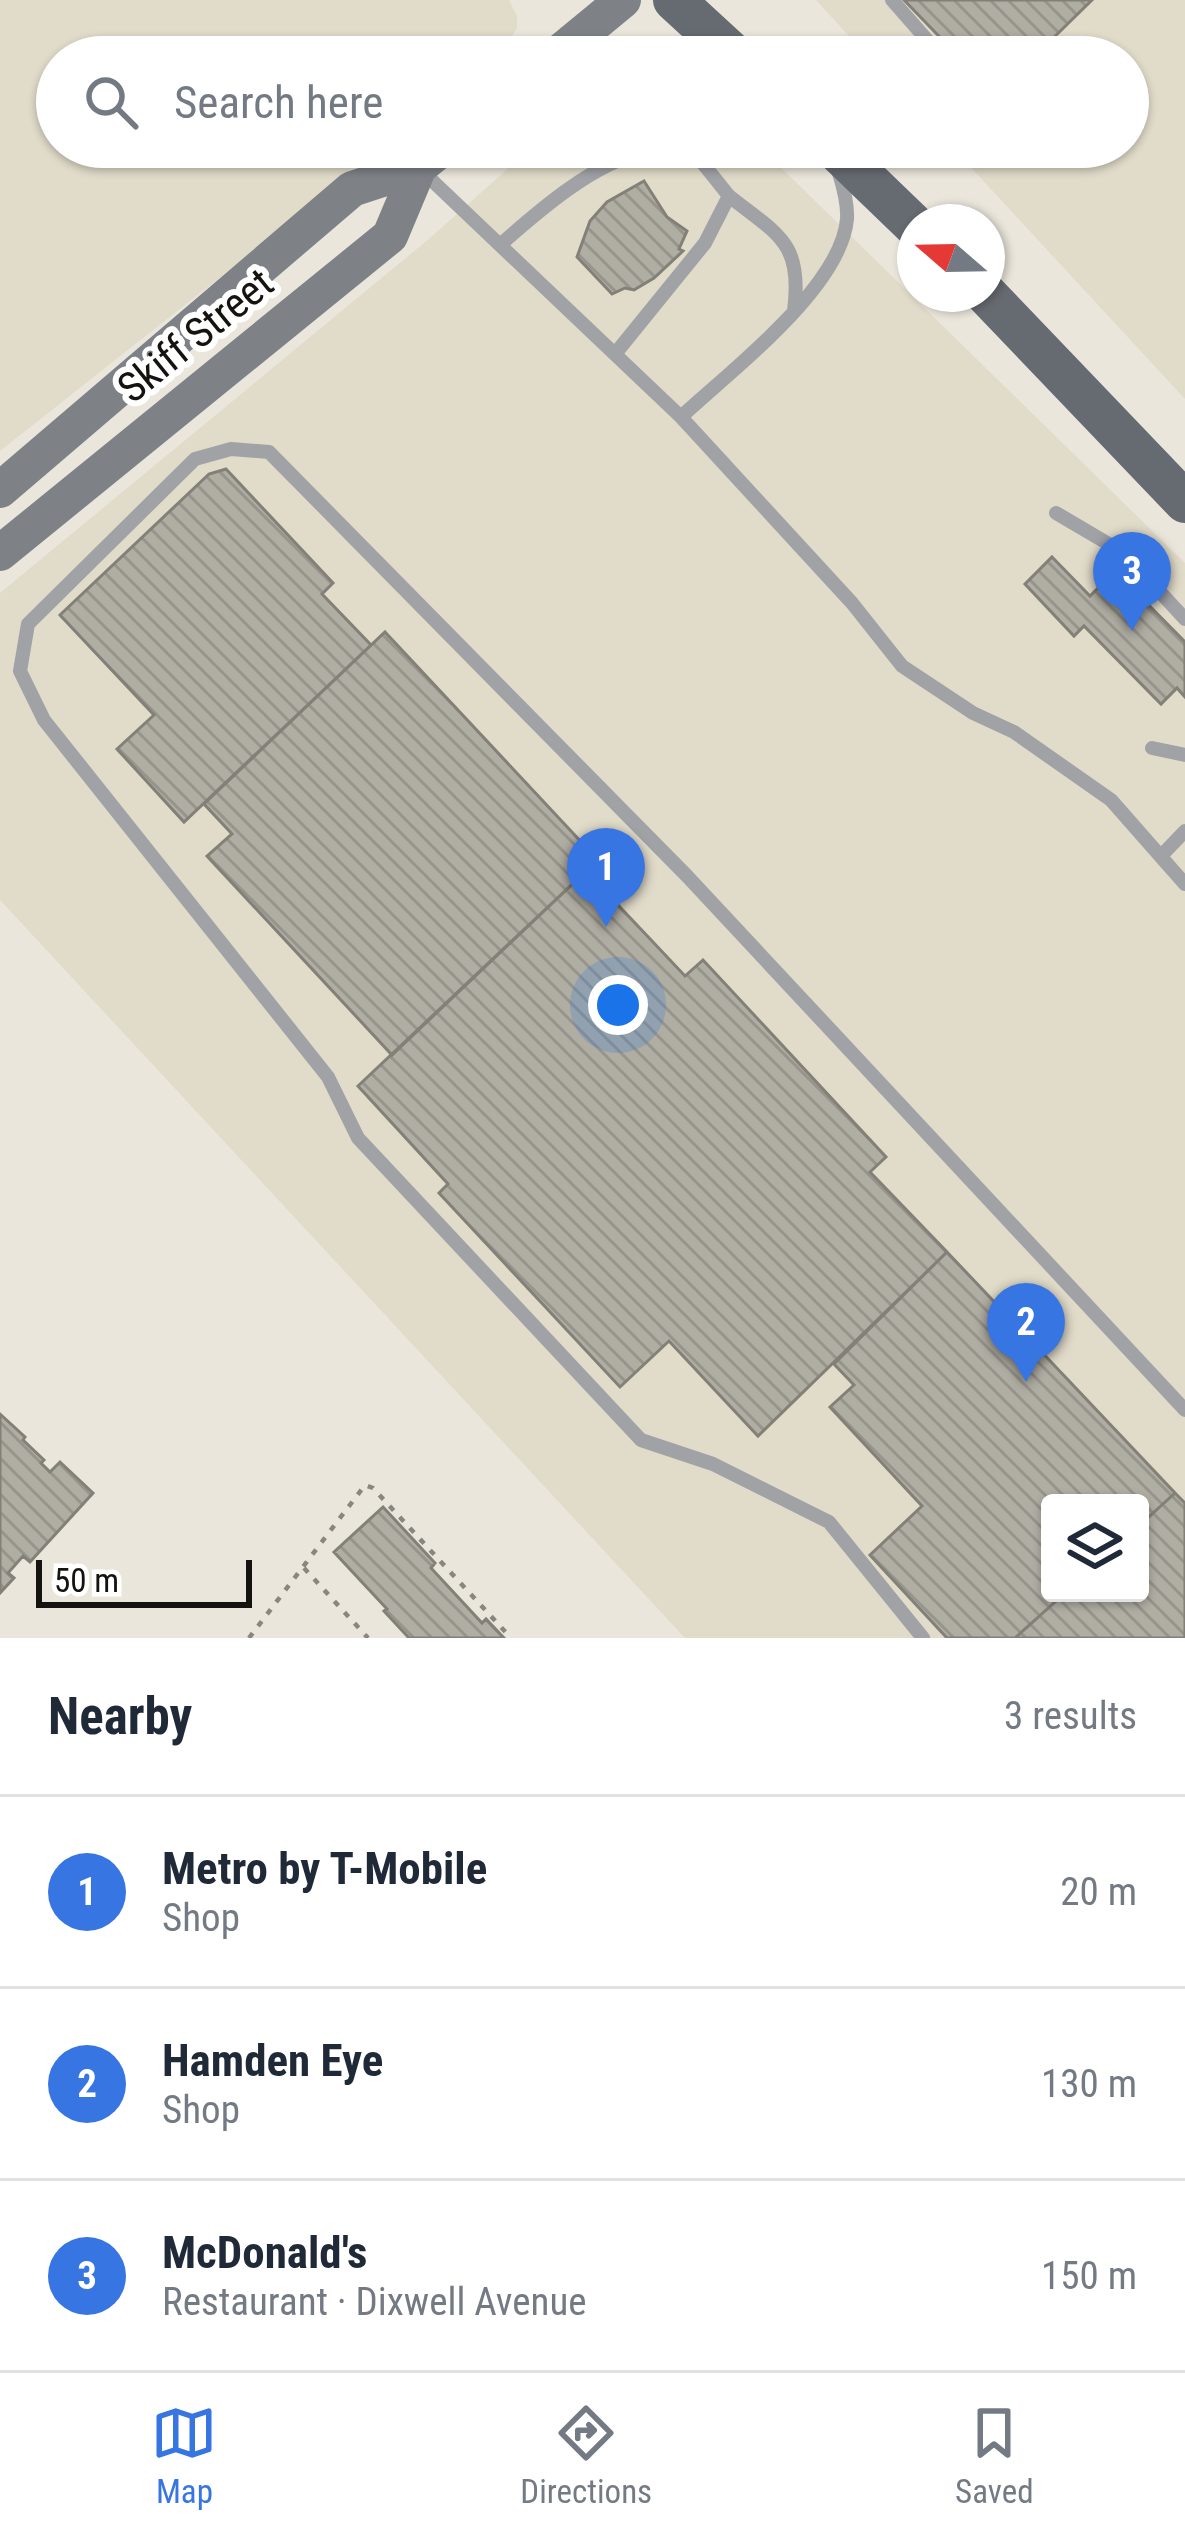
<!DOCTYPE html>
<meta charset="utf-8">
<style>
:root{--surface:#fff;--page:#f6f6f7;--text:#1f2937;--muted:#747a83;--line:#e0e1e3;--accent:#3775e3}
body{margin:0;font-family:"Roboto Condensed",sans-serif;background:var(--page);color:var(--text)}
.controls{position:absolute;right:36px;bottom:36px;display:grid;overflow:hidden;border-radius:12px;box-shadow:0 3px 9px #0004}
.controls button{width:108px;height:108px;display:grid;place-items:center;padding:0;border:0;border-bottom:3px solid var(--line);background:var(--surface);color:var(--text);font:60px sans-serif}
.compass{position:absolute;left:897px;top:204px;width:108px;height:108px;border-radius:50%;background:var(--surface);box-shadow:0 3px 9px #0004;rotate:290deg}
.scale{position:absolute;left:36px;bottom:30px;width:216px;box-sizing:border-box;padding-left:12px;border:6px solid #14130f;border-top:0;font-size:33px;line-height:42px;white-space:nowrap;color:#14130f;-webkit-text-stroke:9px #fff;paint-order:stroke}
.you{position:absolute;left:618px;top:1005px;width:42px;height:42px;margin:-30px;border:9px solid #fff;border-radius:50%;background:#1a73e8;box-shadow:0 0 0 18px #1a73e833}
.badge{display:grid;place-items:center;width:78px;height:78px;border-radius:50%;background:var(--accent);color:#fff;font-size:39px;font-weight:700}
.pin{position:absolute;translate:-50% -99px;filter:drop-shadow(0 3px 6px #0008)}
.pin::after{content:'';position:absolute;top:63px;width:42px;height:36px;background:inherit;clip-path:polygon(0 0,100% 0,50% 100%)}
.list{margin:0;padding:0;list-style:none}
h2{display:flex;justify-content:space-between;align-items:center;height:156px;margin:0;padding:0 48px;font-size:51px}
h2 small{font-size:39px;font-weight:400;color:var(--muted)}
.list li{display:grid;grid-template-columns:78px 1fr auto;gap:36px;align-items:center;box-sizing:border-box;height:192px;padding:0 48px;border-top:3px solid var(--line)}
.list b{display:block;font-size:45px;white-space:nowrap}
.list p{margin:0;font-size:39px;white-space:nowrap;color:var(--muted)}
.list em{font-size:39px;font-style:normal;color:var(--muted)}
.icon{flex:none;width:66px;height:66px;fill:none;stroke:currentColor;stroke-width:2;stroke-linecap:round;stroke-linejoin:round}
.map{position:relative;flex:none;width:1185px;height:1638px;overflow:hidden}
.search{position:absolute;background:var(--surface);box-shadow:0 3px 9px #0004;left:36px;right:36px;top:36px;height:132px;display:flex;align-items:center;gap:30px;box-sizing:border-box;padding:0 42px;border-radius:66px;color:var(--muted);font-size:45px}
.sheet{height:732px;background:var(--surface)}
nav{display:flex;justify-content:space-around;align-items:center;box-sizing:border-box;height:168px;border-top:3px solid var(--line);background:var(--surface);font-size:33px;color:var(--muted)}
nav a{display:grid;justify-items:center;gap:6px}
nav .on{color:var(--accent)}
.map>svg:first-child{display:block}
.built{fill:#e1dbc9;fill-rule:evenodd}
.building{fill:url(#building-back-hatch);stroke:#838077;stroke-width:3}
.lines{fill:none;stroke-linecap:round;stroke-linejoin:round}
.path{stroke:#89867f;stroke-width:4.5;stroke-dasharray:6 9;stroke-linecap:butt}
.lane{stroke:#a0a2a6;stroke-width:14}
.secondary{stroke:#7e8287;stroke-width:36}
.primary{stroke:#666a71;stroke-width:42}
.labels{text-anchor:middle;stroke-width:12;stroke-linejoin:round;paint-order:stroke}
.street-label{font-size:42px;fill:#14130f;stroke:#fff}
</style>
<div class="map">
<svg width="1185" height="1638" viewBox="0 0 1185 1638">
<defs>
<pattern id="building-back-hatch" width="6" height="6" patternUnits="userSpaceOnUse" patternTransform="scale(3)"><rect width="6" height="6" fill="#b0ada3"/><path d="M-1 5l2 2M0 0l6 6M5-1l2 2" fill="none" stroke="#96948b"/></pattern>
</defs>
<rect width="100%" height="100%" fill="#eae6dc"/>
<path class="built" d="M0 0H509L517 16V28L506 46 492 57H57V147H385L0 451Z
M816 0H1185V399L952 147H1128V57H868Z
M532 147H760L1185 563V1638H685L0 900V593L430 238ZM1050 1503H1140V1593H1050Z"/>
<path class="building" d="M904 0H1092L1041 50 1030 39 1012 57H959Z
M644 181 667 217 687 231 679 249 683 251 654 278 634 290 625 288 612 294 577 257 590 221 607 202Z
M226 469 333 583 322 594 371 645 184 822 117 749 154 715 60 615 209 474Z
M1052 557 1090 596 1115 571 1185 642V697L1177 688 1161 704 1084 626 1074 636 1025 584Z
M385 632 598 860 392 1055 207 856 232 834 204 804Z
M586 871 685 976 703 960 886 1157 870 1172 947 1252 758 1436 669 1341 620 1387 439 1193 448 1184 358 1086Z
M947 1252 1175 1493 1140 1525V1503H1050V1593H1065L1015 1638H947L870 1555 922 1506 830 1407 854 1385 834 1364Z
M0 1414 25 1437 23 1440 44 1460 41 1463 50 1472 60 1462 93 1493 30 1562 23 1556 8 1573 14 1578 0 1593Z
M1175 1493 1185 1503V1638H1015L1065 1593H1140V1525Z
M383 1507 435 1563 431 1568 482 1623 486 1619 504 1638H409L384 1611 387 1609 334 1552Z"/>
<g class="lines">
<path class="path" d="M304 1568 368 1638
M249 1638 365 1485 373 1488 511 1638"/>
<path class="lane" d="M892 0 942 57
M422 171 681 417 852 603 902 666 973 713 1014 732 1111 800 1185 884
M729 196C778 235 803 242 794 311
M500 245C535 214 596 160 644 153 661 151 684 158 701 161L729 196 705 243 615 354
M681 417C730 371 841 288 847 219 848 204 843 186 839 173
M1056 513 1124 553 1185 619
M1152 748 1185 755
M1161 856 1185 831
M923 1638 829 1522 713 1464 641 1440 358 1138 328 1077 44 720 20 671 28 624 195 459 231 449 269 452 687 876 1185 1410"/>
<path class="secondary" d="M554 57 623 0
M0 490 352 189 419 167 444 147
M0 553 390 236 419 167"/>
<path class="primary" d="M674 0 736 57
M833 147 915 226
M986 294 1185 502"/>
</g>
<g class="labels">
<g class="street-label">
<text transform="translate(195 335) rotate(-39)" y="15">Skiff Street</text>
</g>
</g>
</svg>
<div class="controls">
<button><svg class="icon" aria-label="layers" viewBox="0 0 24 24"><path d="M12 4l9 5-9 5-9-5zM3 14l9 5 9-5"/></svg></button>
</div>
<svg class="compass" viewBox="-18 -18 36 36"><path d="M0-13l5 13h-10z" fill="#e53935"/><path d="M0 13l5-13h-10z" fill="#747a83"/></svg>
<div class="scale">50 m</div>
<div class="you"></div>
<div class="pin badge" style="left:606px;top:927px">1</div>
<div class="pin badge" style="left:1026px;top:1382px">2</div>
<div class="pin badge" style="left:1132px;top:631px">3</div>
<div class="search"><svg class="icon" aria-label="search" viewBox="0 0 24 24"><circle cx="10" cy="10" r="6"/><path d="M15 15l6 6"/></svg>Search here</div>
</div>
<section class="sheet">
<h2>Nearby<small>3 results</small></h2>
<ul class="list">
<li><span class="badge">1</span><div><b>Metro by T-Mobile</b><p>Shop</p></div><em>20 m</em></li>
<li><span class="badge">2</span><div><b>Hamden Eye</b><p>Shop</p></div><em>130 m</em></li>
<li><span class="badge">3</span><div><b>McDonald's</b><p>Restaurant · Dixwell Avenue</p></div><em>150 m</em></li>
</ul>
</section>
<nav>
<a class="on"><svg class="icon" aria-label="map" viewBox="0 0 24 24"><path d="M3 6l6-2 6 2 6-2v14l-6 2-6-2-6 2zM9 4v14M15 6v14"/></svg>Map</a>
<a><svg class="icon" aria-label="directions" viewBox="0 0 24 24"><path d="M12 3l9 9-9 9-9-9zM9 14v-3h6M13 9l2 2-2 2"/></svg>Directions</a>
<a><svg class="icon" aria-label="saved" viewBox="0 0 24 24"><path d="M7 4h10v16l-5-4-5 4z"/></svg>Saved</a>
</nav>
